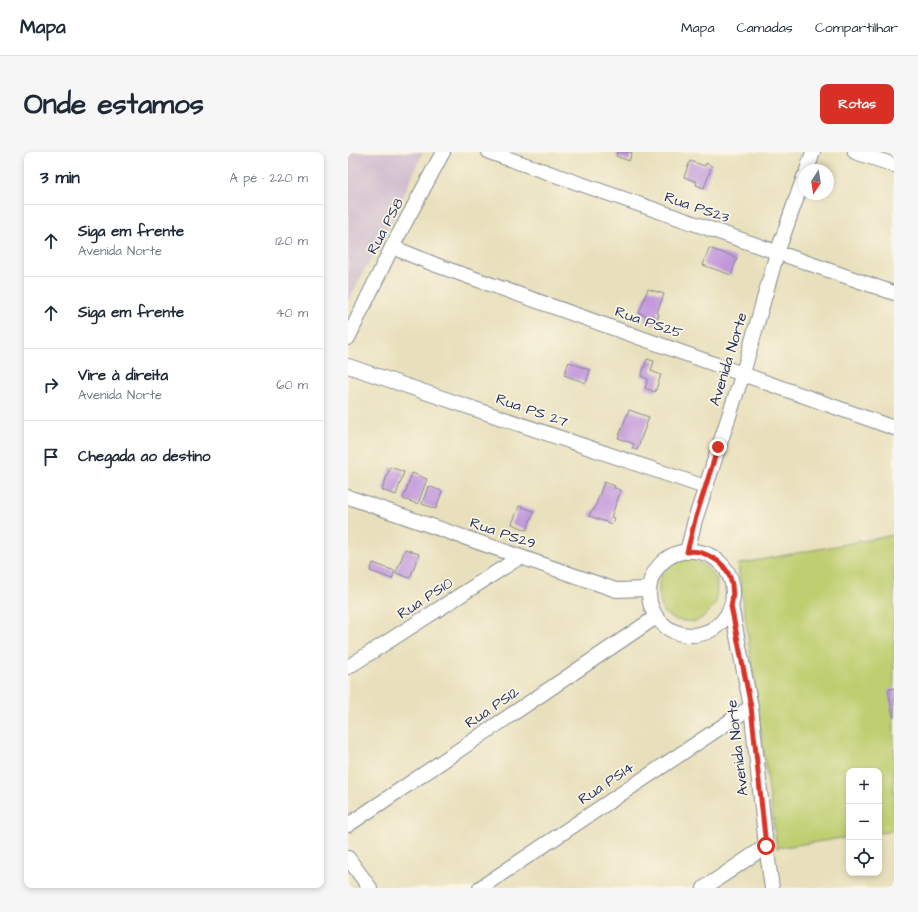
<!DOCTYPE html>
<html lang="pt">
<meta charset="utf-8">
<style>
:root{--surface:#fff;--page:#f6f6f7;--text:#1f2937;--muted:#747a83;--line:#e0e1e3;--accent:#d93025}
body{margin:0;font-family:"Architects Daughter",sans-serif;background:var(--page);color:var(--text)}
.controls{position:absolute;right:12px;bottom:12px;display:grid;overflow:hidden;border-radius:8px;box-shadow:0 2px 6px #0003}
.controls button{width:36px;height:36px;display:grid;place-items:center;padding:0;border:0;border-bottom:1px solid var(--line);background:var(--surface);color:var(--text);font:20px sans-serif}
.compass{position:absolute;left:450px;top:12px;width:36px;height:36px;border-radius:50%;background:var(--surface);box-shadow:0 2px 6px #0003;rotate:192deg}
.stop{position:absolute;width:12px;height:12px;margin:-9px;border:3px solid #d93025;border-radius:50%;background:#fff}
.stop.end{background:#d93025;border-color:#fff;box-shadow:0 1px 4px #0008}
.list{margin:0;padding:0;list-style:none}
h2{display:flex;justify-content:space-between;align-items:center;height:52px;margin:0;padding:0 16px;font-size:17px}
h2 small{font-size:13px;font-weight:400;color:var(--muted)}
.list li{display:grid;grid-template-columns:26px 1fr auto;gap:12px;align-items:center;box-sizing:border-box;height:72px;padding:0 16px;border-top:1px solid var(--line)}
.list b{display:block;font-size:15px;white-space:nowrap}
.list p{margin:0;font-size:13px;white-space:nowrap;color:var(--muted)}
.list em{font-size:13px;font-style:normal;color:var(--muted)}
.icon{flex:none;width:22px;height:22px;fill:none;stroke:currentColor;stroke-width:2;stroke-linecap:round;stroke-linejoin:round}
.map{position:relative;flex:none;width:546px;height:736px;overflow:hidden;border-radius:8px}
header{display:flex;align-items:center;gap:24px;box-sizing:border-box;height:56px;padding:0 20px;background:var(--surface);border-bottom:1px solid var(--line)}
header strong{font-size:19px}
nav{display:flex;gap:22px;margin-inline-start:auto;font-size:14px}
.intro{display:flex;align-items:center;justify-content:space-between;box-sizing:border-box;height:96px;padding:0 24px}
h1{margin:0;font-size:28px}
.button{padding:10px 18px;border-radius:8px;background:var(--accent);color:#fff;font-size:14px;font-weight:700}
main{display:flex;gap:24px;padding:0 24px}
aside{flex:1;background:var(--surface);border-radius:8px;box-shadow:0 2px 6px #0003}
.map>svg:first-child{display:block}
.industrial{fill:#cfbdce}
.green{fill:#bece70;stroke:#6c7e67}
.building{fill:#c197dc}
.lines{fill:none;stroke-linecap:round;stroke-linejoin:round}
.street-casing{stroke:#82888d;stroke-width:16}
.street{stroke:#fff;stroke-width:14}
.route{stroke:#d93025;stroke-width:5}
.labels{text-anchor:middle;stroke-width:3.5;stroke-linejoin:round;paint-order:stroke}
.street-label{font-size:15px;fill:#1b2f5e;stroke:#fcf5e5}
</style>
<header>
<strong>Mapa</strong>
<nav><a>Mapa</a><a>Camadas</a><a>Compartilhar</a></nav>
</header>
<div class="intro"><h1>Onde estamos</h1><a class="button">Rotas</a></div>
<main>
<aside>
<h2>3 min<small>A pé · 220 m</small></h2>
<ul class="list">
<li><svg class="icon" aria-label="ahead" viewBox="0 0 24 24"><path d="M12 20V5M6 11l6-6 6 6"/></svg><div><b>Siga em frente</b><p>Avenida Norte</p></div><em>120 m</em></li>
<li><svg class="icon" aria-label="ahead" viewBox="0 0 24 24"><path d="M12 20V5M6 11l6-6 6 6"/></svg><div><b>Siga em frente</b></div><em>40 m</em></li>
<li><svg class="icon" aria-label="right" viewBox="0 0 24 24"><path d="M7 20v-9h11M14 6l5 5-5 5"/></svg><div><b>Vire à direita</b><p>Avenida Norte</p></div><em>60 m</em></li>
<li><svg class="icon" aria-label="arrive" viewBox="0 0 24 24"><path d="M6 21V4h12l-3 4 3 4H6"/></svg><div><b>Chegada ao destino</b></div></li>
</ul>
</aside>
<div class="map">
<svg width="546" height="736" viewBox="0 0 546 736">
<rect width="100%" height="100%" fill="#fcf5e5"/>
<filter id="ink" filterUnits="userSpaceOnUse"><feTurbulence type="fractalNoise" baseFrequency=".025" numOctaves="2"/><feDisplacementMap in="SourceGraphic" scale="8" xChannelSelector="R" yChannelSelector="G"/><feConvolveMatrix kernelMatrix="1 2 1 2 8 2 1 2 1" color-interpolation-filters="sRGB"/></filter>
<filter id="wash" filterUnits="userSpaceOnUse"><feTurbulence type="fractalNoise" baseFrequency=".012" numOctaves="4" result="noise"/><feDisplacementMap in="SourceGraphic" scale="16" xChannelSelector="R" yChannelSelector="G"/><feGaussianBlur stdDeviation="0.9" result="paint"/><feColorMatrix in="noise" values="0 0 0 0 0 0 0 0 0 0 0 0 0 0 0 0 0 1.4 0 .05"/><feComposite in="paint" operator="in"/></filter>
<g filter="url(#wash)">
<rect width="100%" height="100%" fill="#e8e0bc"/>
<path class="industrial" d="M0 0H75L44 69 0 149Z"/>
<path class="green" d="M546 383V679L531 681V619H501V685L429 696 390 412Z
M342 406 358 414 369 428 368 451 357 464 347 470 327 468 315 460C311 442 305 424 324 412 329 409 337 408 342 406Z"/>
<g id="blocks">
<path class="building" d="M269 0H284L281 9 268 4Z
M342 9 357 14 358 11 364 14 356 36 348 33 349 30 336 25Z
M361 96 389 106 383 123 355 113Z
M300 137 316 142 309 161 311 162 308 173 297 169 299 164 291 161Z
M299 207 306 209 303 219 313 223 307 240 297 236 300 227 293 224Z
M221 210 242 218 238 231 216 223Z
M281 258 301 265 289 298 284 296 286 292 270 286Z
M42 315 56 320 48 343 34 338Z
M64 321 79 327 70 352 55 347Z
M256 330 267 334 266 336 273 338 263 365 266 366 264 372 241 364 244 358H246Z
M80 334 94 339 88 357 74 352Z
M171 354 186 359 179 378 164 372Z
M57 397 71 402 62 426 48 421Z
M25 411 47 419 44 427 22 419Z
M546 536V565H545L540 538Z"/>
</g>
</g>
<g filter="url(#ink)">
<use href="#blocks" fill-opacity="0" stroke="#82888d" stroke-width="1"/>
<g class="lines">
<g class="street-casing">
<path id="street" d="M141 0 546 141
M507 0 546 13
M459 18 465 0
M44 95 88 113 546 276
M0 186 44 95 95 0
M0 214 357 335
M0 345 268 438 300 437
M301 441a42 42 0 1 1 84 0a42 42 0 1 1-84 0Z
M339 400 347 368 395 221 429 101 456 25
M383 454 403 555 418 694 424 736
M0 515 172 405
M0 673 308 465
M0 706 22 736
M132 736 403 555
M356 736 418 694"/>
</g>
<use href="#street" class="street"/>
</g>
</g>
<g class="lines" filter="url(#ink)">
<path class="route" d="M370 295 347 368 339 400C347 398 356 401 363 405 382 414 388 434 383 454L403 555 418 694"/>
</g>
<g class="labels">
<g class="street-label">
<text transform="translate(349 55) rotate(19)" y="5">Rua PS23</text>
<text transform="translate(37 74) rotate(-62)" y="5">Rua PS8</text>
<text transform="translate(301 170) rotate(19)" y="5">Rua PS25</text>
<text transform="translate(380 207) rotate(-73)" y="5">Avenida Norte</text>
<text transform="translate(184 258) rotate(19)" y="5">Rua PS 27</text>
<text transform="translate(155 381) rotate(19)" y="5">Rua PS29</text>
<text transform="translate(77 446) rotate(-33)" y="5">Rua PS10</text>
<text transform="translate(144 555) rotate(-34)" y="5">Rua PS12</text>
<text transform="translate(389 596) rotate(-97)" y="5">Avenida Norte</text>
<text transform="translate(258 631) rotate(-34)" y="5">Rua PS14</text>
</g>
</g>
</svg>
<div class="controls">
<button>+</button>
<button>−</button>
<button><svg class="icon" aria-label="locate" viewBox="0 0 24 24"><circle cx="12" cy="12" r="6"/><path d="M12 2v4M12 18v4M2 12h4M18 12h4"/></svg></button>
</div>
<svg class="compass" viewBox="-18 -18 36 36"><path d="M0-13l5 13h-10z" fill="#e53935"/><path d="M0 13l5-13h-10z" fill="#747a83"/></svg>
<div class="stop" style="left:418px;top:694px"></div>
<div class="stop end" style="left:370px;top:295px"></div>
</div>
</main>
